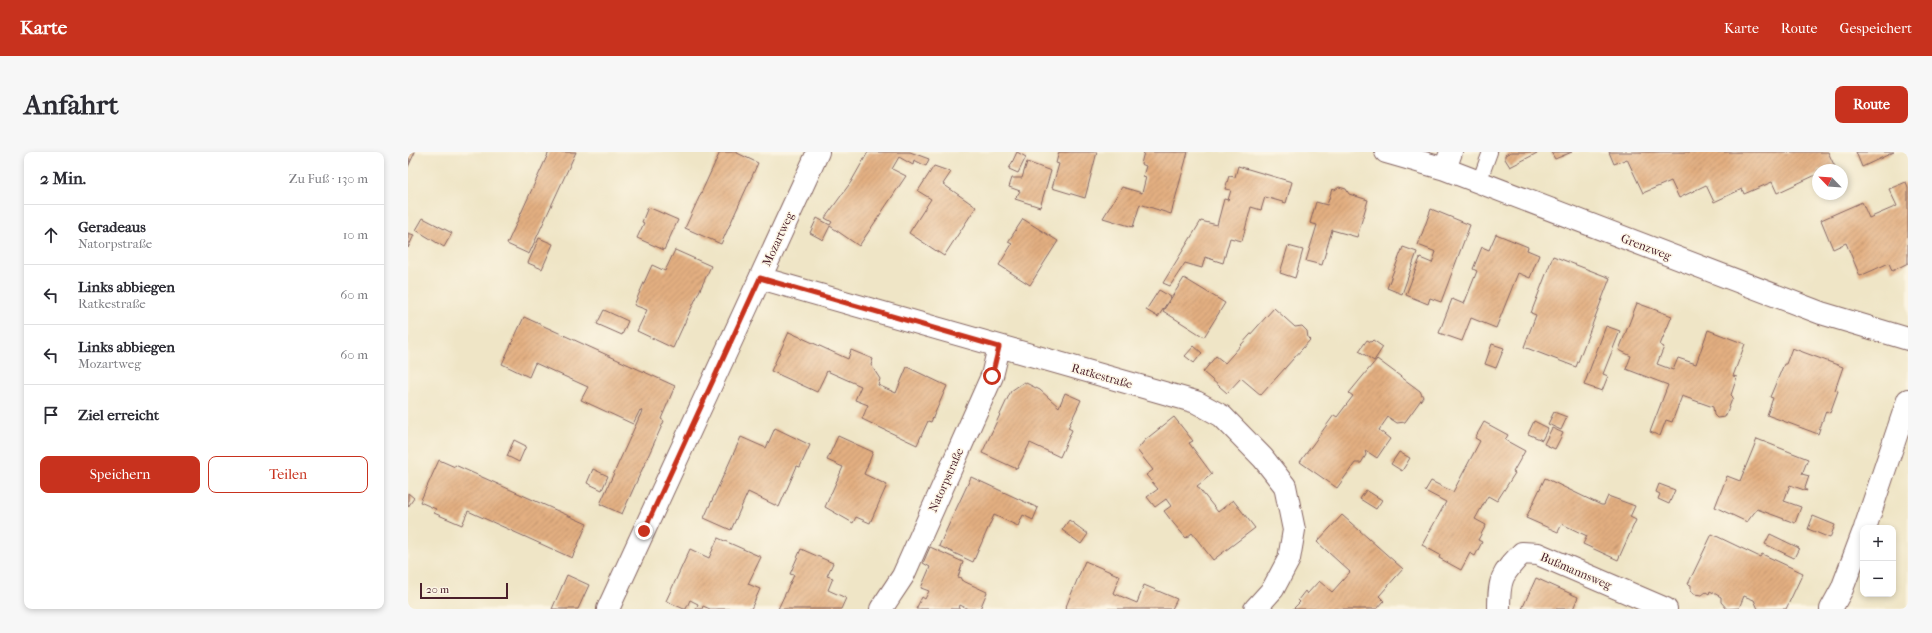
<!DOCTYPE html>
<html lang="de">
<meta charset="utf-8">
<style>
:root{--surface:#fff;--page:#f7f7f7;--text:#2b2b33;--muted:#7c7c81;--line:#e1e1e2;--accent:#c8321e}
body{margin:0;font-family:"IM FELL French Canon",serif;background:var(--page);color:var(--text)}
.controls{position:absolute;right:12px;bottom:12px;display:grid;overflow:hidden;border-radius:8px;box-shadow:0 2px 6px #0003}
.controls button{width:36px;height:36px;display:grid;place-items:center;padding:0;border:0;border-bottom:1px solid var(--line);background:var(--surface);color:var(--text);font:20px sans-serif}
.compass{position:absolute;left:1404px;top:12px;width:36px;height:36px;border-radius:50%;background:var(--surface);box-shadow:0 2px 6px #0003;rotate:295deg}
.scale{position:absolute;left:12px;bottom:10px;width:88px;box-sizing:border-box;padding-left:4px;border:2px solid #4a1f2b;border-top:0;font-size:11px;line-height:14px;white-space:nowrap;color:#4a1f2b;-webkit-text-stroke:3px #fcf5e5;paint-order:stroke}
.stop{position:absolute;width:12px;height:12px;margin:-9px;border:3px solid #c8321e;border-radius:50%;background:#fff}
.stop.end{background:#c8321e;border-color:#fff;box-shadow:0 1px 4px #0008}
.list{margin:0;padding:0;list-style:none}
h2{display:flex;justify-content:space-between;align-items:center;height:52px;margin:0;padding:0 16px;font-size:17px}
h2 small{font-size:13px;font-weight:400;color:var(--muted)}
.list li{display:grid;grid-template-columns:26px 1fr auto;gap:12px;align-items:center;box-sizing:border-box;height:60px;padding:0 16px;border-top:1px solid var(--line)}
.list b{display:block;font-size:15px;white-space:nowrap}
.list p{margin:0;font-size:13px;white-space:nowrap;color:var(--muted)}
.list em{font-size:13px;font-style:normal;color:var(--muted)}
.actions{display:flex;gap:8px;padding:12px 16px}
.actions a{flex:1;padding:9px 0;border:1px solid var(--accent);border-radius:8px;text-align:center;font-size:14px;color:var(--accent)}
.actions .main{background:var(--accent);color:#fff}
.icon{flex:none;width:22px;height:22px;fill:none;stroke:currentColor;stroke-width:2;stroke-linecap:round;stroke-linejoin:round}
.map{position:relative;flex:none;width:1500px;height:457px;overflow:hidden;border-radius:8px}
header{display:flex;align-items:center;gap:24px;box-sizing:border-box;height:56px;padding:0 20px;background:var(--accent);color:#fff}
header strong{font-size:19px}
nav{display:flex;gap:22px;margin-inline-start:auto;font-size:14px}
.intro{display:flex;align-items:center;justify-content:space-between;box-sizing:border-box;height:96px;padding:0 24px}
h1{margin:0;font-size:28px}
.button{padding:10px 18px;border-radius:8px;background:var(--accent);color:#fff;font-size:14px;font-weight:700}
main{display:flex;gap:24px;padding:0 24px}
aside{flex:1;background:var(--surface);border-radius:8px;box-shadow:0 2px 6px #0003}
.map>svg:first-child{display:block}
.building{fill:url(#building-hatch)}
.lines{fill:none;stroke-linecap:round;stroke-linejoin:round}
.service-casing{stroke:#846461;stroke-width:16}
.minor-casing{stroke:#846461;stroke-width:24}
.service{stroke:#fff;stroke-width:14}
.minor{stroke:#fff;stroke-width:22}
.route{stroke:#c8321e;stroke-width:5}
.labels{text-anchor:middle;stroke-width:3;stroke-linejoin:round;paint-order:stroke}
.street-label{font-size:12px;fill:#4a1f2b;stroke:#fcf5e5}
</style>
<header>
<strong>Karte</strong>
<nav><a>Karte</a><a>Route</a><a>Gespeichert</a></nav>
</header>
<div class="intro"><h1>Anfahrt</h1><a class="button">Route</a></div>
<main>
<aside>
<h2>2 Min.<small>Zu Fuß · 130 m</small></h2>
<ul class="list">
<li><svg class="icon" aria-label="ahead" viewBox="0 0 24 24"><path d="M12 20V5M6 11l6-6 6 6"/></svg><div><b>Geradeaus</b><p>Natorpstraße</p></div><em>10 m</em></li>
<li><svg class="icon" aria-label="left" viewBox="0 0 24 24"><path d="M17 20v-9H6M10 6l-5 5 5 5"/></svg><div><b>Links abbiegen</b><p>Ratkestraße</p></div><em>60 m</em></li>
<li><svg class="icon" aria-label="left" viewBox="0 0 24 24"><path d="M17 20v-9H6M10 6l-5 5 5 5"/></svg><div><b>Links abbiegen</b><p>Mozartweg</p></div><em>60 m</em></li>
<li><svg class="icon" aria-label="arrive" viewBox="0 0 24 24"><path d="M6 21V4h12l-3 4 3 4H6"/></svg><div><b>Ziel erreicht</b></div></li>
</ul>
<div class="actions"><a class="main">Speichern</a><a>Teilen</a></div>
</aside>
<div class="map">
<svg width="1500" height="457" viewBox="0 0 1500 457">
<defs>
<pattern id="building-hatch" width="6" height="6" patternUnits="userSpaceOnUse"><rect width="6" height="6" fill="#e3af81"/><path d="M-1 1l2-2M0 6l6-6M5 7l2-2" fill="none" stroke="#ba8e6a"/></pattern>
</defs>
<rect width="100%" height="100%" fill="#fcf5e5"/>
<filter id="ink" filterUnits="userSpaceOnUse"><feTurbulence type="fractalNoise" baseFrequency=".025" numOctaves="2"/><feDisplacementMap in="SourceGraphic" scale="8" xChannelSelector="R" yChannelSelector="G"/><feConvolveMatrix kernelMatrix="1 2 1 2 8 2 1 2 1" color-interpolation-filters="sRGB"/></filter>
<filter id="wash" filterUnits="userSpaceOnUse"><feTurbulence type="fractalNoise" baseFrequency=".012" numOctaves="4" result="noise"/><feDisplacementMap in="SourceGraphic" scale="16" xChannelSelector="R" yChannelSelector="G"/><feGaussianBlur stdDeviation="0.9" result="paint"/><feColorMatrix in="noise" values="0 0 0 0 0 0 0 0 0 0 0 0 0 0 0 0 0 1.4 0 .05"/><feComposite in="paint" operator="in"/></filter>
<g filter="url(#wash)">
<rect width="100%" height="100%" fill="#efe5c6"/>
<g id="blocks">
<path class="building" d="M0 0H7L0 15 2 7 0 6Z
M141 0H168L121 102 99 92Z
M312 0H327L350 11 313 92 277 76Z
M460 0H502L521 7 518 14 506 8 505 13 491 5 484 17 498 24 451 94 422 74 415 88 402 81 409 66 422 73 424 70 417 66 443 30Z
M609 0 618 5 610 21 601 17Z
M651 0H689L677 46 644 36 651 12 648 11Z
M736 0H780L763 62 732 52 725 75 695 66 714 35 734 41 738 25 735 24 738 14 733 12Z
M1103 0H1131L1102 15 1097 7V3Z
M1143 0H1164L1147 7Z
M1201 0H1420L1427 15 1419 18H1410V22L1369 41 1364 30 1336 42 1334 37 1306 50 1298 33 1271 46 1263 29 1235 41 1219 7 1206 12Z
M1448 0H1486L1454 15Z
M619 10 643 19 632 55 607 47 612 39 601 35 604 26H614Z
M526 14 543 20 535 32 568 55 536 104 501 81 523 47 510 39Z
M830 14 884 30 878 51 857 45 853 58 843 55 834 89 822 86 815 111 797 105 794 116 777 111 762 134 755 131 793 69 809 73 816 47 820 48 823 38 817 37 821 24 827 25Z
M1498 30 1500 35V111L1484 119 1481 111 1452 124 1438 91 1425 97 1413 68 1454 50 1461 66 1489 54 1481 37Z
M931 35 938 37 941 42 960 48 949 85 924 78 914 113 898 109 909 73 902 71 908 50 919 53 924 37 927 38Z
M240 55 270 68 256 98 229 86 236 71 234 70Z
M1023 57 1062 73 1033 150 1022 146 1020 152 998 143 1012 106 1024 111 1028 100 1010 93Z
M15 66 44 81 36 95 8 78Z
M615 67 650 89 622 133 591 113 604 92 600 90Z
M0 81 6 83 0 96Z
M1088 82 1120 95 1119 98 1131 103 1122 126 1110 121 1088 176 1063 166 1054 189 1031 181 1044 147 1056 152 1069 119 1065 117 1074 95 1081 98Z
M131 86 145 92 134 117 120 111Z
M880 94 895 98 887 126 872 121Z
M995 95 1009 100 994 142 979 136Z
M267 98 303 114 265 196 229 179 239 158 226 153 244 113 257 119Z
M1145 104 1202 126 1168 215 1116 195 1128 163 1123 161Z
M776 126 817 151 796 185 755 159Z
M751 138 763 145 750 165 738 158Z
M1229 151 1264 164 1252 193 1256 195 1249 212 1265 218 1270 206 1288 212 1300 178 1337 192 1325 224 1329 225 1323 243 1325 245 1317 265 1309 266 1306 263 1305 255 1274 244 1264 270 1258 268 1252 284 1242 280 1260 233 1218 217 1223 204 1211 198Z
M866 156 887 175 894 174 899 179 900 186 902 188 853 243 833 226 819 241 795 220 808 204 817 211Z
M196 158 220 169 214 183 189 172Z
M116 165 267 234 253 267 256 269 214 362 192 352 234 259 232 258 225 272 173 248 180 235 127 211 121 225 94 212Z
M1198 174 1212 179 1195 222 1200 224 1194 239 1176 233Z
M381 180 440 207 443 198 465 207 463 213 472 227 470 233 488 241 499 215 539 234 523 270 520 269 509 293 454 267 460 253 447 248 453 234 419 219 409 240 363 219Z
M959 188 963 190 965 188 975 195 966 209 951 199Z
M1084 192 1096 196 1088 216 1077 212Z
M786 194 794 201 786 211 777 204Z
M1384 196 1435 215 1427 238 1430 239 1422 261 1418 259 1410 282 1359 263 1365 246 1362 245 1376 212H1378Z
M969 207 1012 239 1015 245 997 270 989 271 980 265 971 278 982 287 969 306 957 298 958 303 953 311H947L929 336 892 310 926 263 929 265 945 244 941 241Z
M616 230 632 238 651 255 657 241 673 248 660 276 664 278 652 305 622 291 609 317 574 301 603 239Z
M1146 260 1159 265 1153 278 1140 272Z
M766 265 785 289 781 291 804 322 789 334 810 360 825 348 847 376 805 408 784 381 778 386 766 372 756 359 763 354 758 347 747 355 739 345 750 337 738 323 745 318 729 298 737 288Z
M1126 269 1140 276 1134 288 1120 282Z
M1076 270 1100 283 1097 288 1117 299 1105 320 1107 321 1089 349 1080 344 1067 367 1078 373 1070 388 1074 390 1067 404 1062 401 1053 418 1031 406 1032 403 1014 393 1038 350 1017 339 1023 329 1045 340 1072 289 1067 286Z
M367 276 402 293 392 315 389 314 371 355 340 340 323 378 296 366 333 285 358 296Z
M1144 276 1155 281 1147 297 1136 292Z
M430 284 465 300 456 322 479 333 462 371 448 365 445 371 417 355 435 315 419 308Z
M1349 287 1400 307 1394 322 1401 324 1397 336 1399 339 1382 333 1376 349 1393 355 1387 371 1349 357 1339 370 1307 355 1319 324 1332 329Z
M106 288 118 294 111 310 99 304Z
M991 300 1002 306 994 319 983 312Z
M31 308 47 315V313L179 372 164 406 60 359 54 373 26 361 28 357 12 350Z
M185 317 200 324 194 338 179 331Z
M563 325 630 356 625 368 615 363 610 374 586 363 565 410 531 394Z
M1137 326 1193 353H1196L1200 344 1227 354 1222 365 1228 368 1210 408 1175 392 1179 384 1154 372 1150 380 1118 366Z
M1251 332 1267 338 1261 352 1250 347 1252 342 1248 340Z
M958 338 974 348 968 357 952 347Z
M0 341 6 346 0 355Z
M934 363 995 417 971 444 976 449 969 457H885L892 450 890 448 897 439 899 442 911 429 924 440 942 420 909 390Z
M1405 364 1427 373 1422 386 1400 377Z
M661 368 680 382 673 392 654 378Z
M1304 382 1352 405 1354 402 1395 421 1378 457H1350L1346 448 1336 444 1331 456 1319 457 1313 450V445L1302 439 1301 442 1298 440 1294 443 1286 442 1283 438V433L1280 432Z
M1362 382 1391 396 1386 406 1357 392Z
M310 386 353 405 340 432 352 437 343 457H302L295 454 294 457H288L290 452 282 448 278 457H276L258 449 282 397 301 406Z
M522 395 555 410 550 425 554 426 553 428 579 440 572 457H560L552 453 551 457H508L514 445 517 447 521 439 513 436 522 415 515 411Z
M393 397 425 411 419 424 425 426 420 438 438 446 433 457H370L386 423 382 422Z
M677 409 712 424 705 441 729 451 736 433 769 447 764 457H657Z
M159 423 181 433 170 457H144Z
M1128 426 1170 445 1165 457H1114Z"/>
</g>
</g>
<g filter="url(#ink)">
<use href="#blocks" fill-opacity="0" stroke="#846461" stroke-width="1"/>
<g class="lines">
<g class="service-casing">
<path id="service" d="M1071 30 1082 0"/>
</g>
<g class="minor-casing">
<path id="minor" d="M978 0 1037 17 1413 161 1500 187
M1037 17 1043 0
M352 126 788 250 814 264 855 306 877 334 886 378 881 407 865 437 847 457
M1457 376 1500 248
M200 457 410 0
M473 457 495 424 584 224 591 195
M1091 457C1091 427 1093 423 1114 401L1130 402 1258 457
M1423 457 1434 437 1455 381"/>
</g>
<use href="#service" class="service"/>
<use href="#minor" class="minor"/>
</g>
</g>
<g class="lines" filter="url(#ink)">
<path class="route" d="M236 379 352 126 591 195 584 224"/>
</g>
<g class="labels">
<g class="street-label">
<text transform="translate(370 87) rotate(-65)" y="4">Mozartweg</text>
<text transform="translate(1238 95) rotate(21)" y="4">Grenzweg</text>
<text transform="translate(694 224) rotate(16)" y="4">Ratkestraße</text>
<text transform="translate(538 328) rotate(-66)" y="4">Natorpstraße</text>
<text transform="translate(1168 419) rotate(23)" y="4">Bußmannsweg</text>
</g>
</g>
</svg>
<div class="controls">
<button>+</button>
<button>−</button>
</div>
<svg class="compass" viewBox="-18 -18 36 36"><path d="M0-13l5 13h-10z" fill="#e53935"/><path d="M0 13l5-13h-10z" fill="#7c7c81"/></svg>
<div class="scale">20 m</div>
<div class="stop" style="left:584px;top:224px"></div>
<div class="stop end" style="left:236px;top:379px"></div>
</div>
</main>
